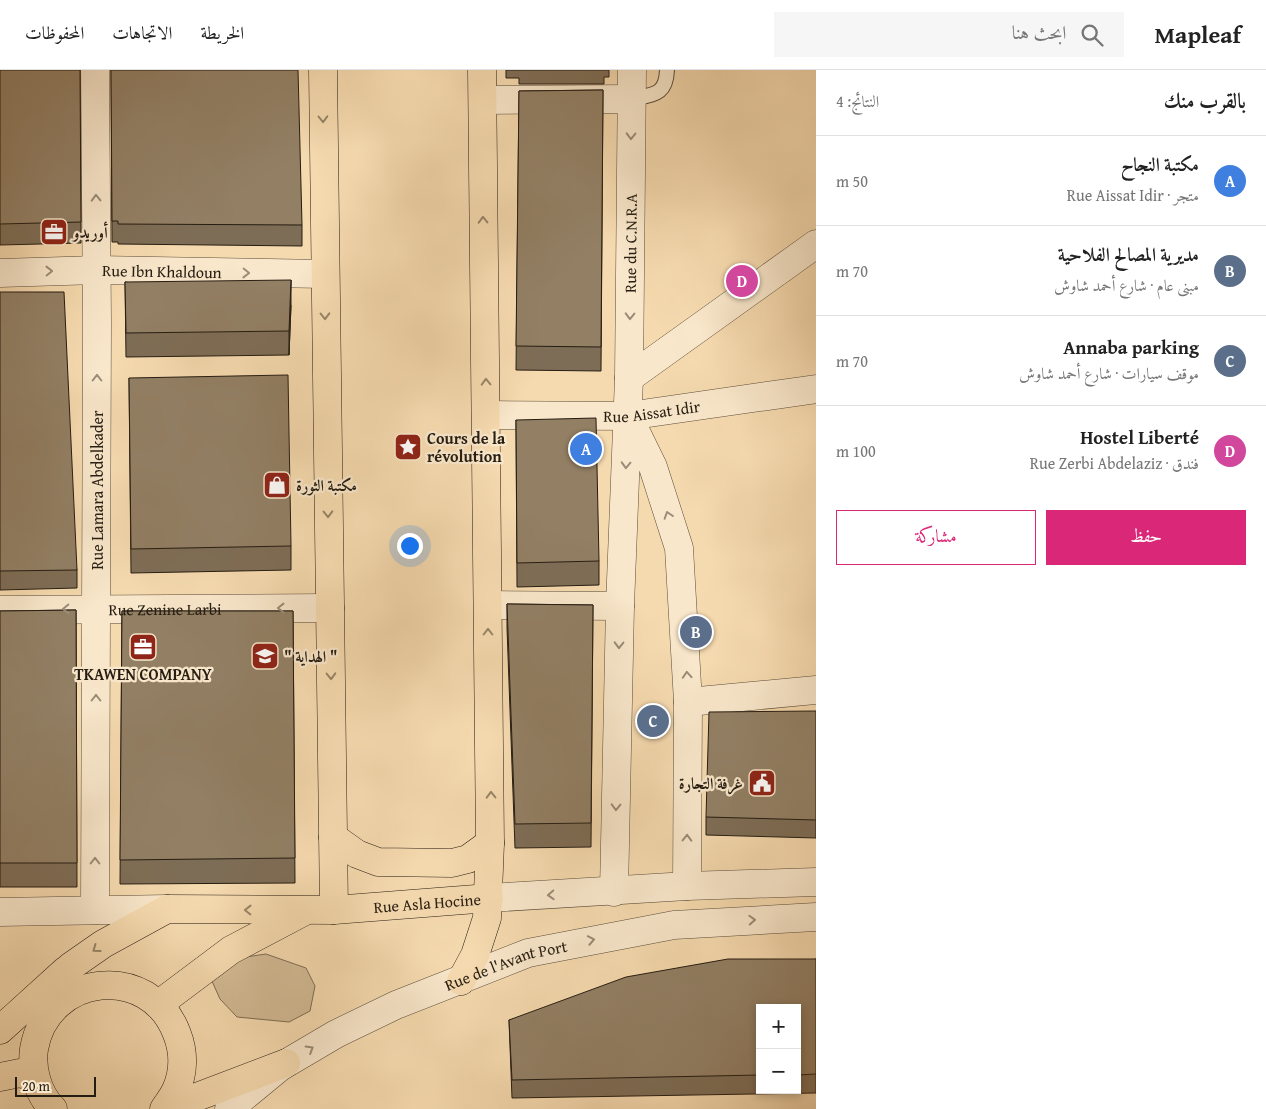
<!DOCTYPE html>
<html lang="ar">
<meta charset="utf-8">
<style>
:root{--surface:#fff;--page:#f6f6f6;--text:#222;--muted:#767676;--line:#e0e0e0;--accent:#db2777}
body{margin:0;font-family:"Gentium Book Plus",Amiri,serif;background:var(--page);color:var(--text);direction:rtl}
.controls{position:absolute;right:15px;bottom:15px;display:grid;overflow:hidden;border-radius:0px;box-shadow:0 2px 8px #0003}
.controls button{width:45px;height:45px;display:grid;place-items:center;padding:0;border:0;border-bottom:1px solid var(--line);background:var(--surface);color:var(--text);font:25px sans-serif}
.scale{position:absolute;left:15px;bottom:12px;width:81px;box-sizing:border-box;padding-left:5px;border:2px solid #261d12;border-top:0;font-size:14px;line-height:18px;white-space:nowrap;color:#261d12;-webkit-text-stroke:4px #f9e7cb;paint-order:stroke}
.you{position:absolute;left:409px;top:475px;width:18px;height:18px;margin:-12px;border:4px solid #fff;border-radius:50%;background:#1a73e8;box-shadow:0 0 0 8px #1a73e833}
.badge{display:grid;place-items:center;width:32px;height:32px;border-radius:50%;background:var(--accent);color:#fff;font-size:16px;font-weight:700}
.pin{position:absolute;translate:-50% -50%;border:2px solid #fff;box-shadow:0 1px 5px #0006}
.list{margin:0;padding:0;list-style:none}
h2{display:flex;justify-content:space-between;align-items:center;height:65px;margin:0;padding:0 20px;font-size:21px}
h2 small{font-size:16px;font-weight:400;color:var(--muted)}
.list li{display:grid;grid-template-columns:32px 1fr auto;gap:15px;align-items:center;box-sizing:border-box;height:90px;padding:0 20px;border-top:1px solid var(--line)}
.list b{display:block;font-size:19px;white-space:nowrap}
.list p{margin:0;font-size:16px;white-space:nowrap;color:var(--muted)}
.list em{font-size:16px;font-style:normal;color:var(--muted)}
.actions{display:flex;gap:10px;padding:15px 20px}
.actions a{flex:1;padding:11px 0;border:1px solid var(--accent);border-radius:0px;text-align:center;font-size:18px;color:var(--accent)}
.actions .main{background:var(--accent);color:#fff}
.icon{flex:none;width:28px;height:28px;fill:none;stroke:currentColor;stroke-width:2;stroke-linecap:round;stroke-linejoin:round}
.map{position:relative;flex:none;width:816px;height:1039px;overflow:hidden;direction:ltr}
header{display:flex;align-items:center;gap:30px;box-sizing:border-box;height:70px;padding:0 25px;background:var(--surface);border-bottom:1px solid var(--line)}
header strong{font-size:24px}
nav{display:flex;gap:28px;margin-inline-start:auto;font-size:18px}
.search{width:350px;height:45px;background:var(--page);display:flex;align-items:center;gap:12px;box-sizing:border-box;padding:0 18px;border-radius:0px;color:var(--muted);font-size:19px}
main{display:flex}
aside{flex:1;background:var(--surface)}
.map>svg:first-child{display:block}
.grass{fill:#d3ba94;stroke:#7c6c53}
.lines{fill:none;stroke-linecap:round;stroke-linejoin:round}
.service-casing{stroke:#5a4c39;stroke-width:16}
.minor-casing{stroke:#5a4c39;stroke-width:29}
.tertiary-casing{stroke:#5a4c39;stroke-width:29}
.primary-casing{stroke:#261d12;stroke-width:29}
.service{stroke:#f9e7cb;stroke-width:14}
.minor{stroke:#f9e7cb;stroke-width:28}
.tertiary{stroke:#f9e7cb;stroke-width:28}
.primary{stroke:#f6daaf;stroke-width:28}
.wall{fill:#7e6d56;stroke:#261d12;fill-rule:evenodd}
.shaded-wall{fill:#665946;stroke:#261d12}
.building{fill:#927f64;stroke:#261d12}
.oneway{stroke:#988568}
.oneway2{stroke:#9a8c78}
.labels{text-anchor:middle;stroke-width:4.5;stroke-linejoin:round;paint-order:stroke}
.poi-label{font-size:16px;font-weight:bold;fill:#261d12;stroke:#f9e7cb;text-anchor:start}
.street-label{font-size:16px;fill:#261d12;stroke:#f9e7cb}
</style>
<header>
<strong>Mapleaf</strong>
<div class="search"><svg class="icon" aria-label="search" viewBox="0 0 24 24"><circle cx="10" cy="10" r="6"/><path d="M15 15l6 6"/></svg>ابحث هنا</div>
<nav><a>الخريطة</a><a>الاتجاهات</a><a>المحفوظات</a></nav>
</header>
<main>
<aside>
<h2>بالقرب منك<small>النتائج: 4</small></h2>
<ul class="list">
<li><span class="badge" style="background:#3f7fe0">A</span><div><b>مكتبة النجاح</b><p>متجر · Rue Aissat Idir</p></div><em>50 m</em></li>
<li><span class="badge" style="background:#5c6f8a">B</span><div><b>مديرية المصالح الفلاحية</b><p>مبنى عام · شارع أحمد شاوش</p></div><em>70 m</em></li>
<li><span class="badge" style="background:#5c6f8a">C</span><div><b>Annaba parking</b><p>موقف سيارات · شارع أحمد شاوش</p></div><em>70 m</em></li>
<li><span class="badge" style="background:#d1479c">D</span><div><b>Hostel Liberté</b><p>فندق · Rue Zerbi Abdelaziz</p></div><em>100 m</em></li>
</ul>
<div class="actions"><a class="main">حفظ</a><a>مشاركة</a></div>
</aside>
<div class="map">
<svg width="816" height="1039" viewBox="0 0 816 1039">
<rect width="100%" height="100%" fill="#f6daaf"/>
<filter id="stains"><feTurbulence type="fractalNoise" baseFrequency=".004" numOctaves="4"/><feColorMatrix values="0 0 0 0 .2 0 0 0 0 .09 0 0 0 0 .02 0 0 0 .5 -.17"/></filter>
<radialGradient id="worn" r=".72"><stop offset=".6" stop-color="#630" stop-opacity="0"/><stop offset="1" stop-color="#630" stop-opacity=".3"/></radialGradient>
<path class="grass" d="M266 884 306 898 315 916 310 941 289 952 237 947 220 929 211 909 225 890Z"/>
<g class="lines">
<g class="service-casing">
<path id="service" d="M632 29C653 24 666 26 667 0"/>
</g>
<g class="minor-casing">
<g id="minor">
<path d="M95 0 97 252 95 840"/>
<path d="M483 30 632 29"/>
<path id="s1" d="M0 203 97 200 325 204"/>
<path d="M629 308 816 174"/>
<path id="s2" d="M487 345 628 346 816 319"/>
<path d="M629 348 653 397 679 478 688 632 687 816"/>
<path d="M488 535 620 536"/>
<path id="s3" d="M0 540 330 538"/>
<path d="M688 632 816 620"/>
<path id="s4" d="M614 822 620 536 629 308 632 0"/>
<path d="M0 842 167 839"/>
</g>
</g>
<g class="tertiary-casing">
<g id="tertiary">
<path d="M489 828 687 816 816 812"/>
<path id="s5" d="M229 1039 280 997 336 964 396 935 528 883 674 855 816 847"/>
</g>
</g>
<g class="primary-casing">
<g id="primary">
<path d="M323 0 334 840"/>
<path d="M333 767 357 784 378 792 452 793 468 789 490 773"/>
<path d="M461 911 475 885 487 848 490 773 482 0"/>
<path d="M159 934 231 880 303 842"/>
<path id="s6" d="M53 938 70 897 103 874 167 839 334 840 489 828"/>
<path d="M0 960 65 901"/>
<path d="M0 1007 20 1003 35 1008"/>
<path d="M53 1039C38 1024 31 999 34 979 47 903 150 891 177 964 184 982 184 1002 176 1020 173 1027 168 1033 164 1039"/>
<path d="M165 1039 286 993"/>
</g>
</g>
<use href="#service" class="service"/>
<use href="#minor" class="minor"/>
<use href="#tertiary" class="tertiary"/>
<use href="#primary" class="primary"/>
</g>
<path class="wall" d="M0 0H80L81 173 0 175Z
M111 0 302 155V176L118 174V172H112Z
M506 0H609V7H604V14H519V8H506Z
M603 20 601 301 516 300 519 21Z
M125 212 291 235 289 285 126 287Z
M0 222 77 500V518L0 520Z
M129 308 291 476V500L131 503Z
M516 350 599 491V515L517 517Z
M507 534 593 535 591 777 515 778 507 558Z
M76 540 77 817H0V541Z
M122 541H293L295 813 120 814Z
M816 641V768L706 765V747Z
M816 889V1023L512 1028 509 950ZM760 938H797V1020H760Z"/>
<path class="shaded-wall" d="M291 210V235L289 285V261Z"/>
<path class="building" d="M0 0H80L81 152 0 154Z
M111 0H298L302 155 118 154V151H112Z
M603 20 601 277 516 276 519 21Z
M291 210 289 261 126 263 125 212Z
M0 222H64L77 500 0 501Z
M288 305 291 476 131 479 129 308Z
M596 348 599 491 517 493 516 350Z
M507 534 593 535 591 753 515 754Z
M76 540 77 793H0V541Z
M122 541H293L295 788 120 790Z
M816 641V750L706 747 709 642Z
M728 889H816V1004L797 1005V938H760V1005L512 1010 509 950 626 907Z"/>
<defs><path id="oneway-chevron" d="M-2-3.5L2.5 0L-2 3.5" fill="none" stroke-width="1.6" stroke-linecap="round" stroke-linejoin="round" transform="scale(1.25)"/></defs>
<g class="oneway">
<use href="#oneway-chevron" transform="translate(323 49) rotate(89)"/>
<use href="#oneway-chevron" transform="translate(483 150) rotate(-91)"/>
<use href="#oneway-chevron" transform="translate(325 246) rotate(89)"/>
<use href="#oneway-chevron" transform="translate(486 312) rotate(-92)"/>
<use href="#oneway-chevron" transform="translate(328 444) rotate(89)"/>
<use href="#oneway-chevron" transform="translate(488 562) rotate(-90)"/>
<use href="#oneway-chevron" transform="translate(331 606) rotate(89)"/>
<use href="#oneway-chevron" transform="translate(491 725) rotate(-91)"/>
<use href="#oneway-chevron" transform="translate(248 840) rotate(-179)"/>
<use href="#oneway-chevron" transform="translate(96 879) rotate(144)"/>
</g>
<g class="oneway2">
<use href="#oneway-chevron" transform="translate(631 66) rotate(91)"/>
<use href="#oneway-chevron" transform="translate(96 128) rotate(-91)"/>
<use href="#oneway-chevron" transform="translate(49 201) rotate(-1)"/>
<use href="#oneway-chevron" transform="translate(246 203) rotate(1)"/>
<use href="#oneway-chevron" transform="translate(630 246) rotate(91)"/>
<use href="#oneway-chevron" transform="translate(97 308) rotate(-90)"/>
<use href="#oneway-chevron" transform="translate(626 395) rotate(92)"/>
<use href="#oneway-chevron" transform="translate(668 445) rotate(-108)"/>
<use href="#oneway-chevron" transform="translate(281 538) rotate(180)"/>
<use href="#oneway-chevron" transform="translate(66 539) rotate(179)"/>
<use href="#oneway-chevron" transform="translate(619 575) rotate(91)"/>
<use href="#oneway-chevron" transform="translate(687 605) rotate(-94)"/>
<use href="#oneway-chevron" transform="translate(96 628) rotate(-90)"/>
<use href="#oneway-chevron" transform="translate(616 737) rotate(91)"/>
<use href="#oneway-chevron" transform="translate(687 768) rotate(-89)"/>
<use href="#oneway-chevron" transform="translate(95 791) rotate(-90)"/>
<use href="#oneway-chevron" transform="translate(551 825) rotate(177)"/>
<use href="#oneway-chevron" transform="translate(752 850) rotate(-3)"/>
<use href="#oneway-chevron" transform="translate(591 870) rotate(-11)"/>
<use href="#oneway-chevron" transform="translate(310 979) rotate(-31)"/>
</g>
<defs>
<g id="office-square" transform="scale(1.4375)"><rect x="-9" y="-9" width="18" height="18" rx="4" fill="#8f2418" stroke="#f9e7cb"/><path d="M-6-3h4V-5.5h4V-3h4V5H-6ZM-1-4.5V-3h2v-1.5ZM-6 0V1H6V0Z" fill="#fff"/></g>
<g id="sight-square" transform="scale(1.4375)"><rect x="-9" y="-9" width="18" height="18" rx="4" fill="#8f2418" stroke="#f9e7cb"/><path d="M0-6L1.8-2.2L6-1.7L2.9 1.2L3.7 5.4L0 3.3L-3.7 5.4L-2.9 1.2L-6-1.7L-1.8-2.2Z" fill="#fff"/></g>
<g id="shop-square" transform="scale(1.4375)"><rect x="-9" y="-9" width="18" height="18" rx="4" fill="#8f2418" stroke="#f9e7cb"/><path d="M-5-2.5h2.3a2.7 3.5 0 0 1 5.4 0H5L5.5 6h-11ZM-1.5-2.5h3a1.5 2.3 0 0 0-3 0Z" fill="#fff"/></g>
<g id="school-square" transform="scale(1.4375)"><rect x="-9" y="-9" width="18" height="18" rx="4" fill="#8f2418" stroke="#f9e7cb"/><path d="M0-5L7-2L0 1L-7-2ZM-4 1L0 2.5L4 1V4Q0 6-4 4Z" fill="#fff"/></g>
<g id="civic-square" transform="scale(1.4375)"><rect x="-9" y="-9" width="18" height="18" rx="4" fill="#8f2418" stroke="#f9e7cb"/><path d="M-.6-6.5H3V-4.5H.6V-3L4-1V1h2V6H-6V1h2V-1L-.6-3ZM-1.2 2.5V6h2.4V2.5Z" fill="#fff"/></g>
</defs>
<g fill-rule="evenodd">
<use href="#office-square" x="54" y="162"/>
<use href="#sight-square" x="408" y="377"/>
<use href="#shop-square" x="277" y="415"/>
<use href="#office-square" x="143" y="577"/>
<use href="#school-square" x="265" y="586"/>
<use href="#civic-square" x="762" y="713"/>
</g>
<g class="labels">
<g class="poi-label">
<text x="73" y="168">أوريدو</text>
<text x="427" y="374">Cours de la<tspan x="427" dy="18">révolution</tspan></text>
<text x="296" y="421">مكتبة الثورة</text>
<text x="284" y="592">" الهداية "</text>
<text x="143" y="610" text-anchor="middle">TKAWEN COMPANY</text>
<text x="743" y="719" text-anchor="end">غرفة التجارة</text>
</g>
<g class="street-label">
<text dy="6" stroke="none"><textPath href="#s4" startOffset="649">Rue du C.N.R.A</textPath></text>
<text dy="6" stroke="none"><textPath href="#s1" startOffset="162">Rue Ibn Khaldoun</textPath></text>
<text dy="6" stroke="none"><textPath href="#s2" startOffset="165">Rue Aissat Idir</textPath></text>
<text transform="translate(97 420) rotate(-90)" y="6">Rue Lamara Abdelkader</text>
<text dy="6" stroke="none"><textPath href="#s3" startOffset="165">Rue Zenine Larbi</textPath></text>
<text dy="6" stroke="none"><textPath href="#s6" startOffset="418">Rue Asla Hocine</textPath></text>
<text dy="6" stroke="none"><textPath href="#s5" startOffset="315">Rue de l'Avant Port</textPath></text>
</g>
</g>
<rect width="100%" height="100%" filter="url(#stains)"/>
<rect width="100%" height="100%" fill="url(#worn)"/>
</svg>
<div class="controls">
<button>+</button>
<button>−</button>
</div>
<div class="scale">20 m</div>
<div class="you"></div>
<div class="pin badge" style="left:586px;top:379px;background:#3f7fe0">A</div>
<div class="pin badge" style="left:696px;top:562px;background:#5c6f8a">B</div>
<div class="pin badge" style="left:653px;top:651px;background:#5c6f8a">C</div>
<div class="pin badge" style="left:742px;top:211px;background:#d1479c">D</div>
</div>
</main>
